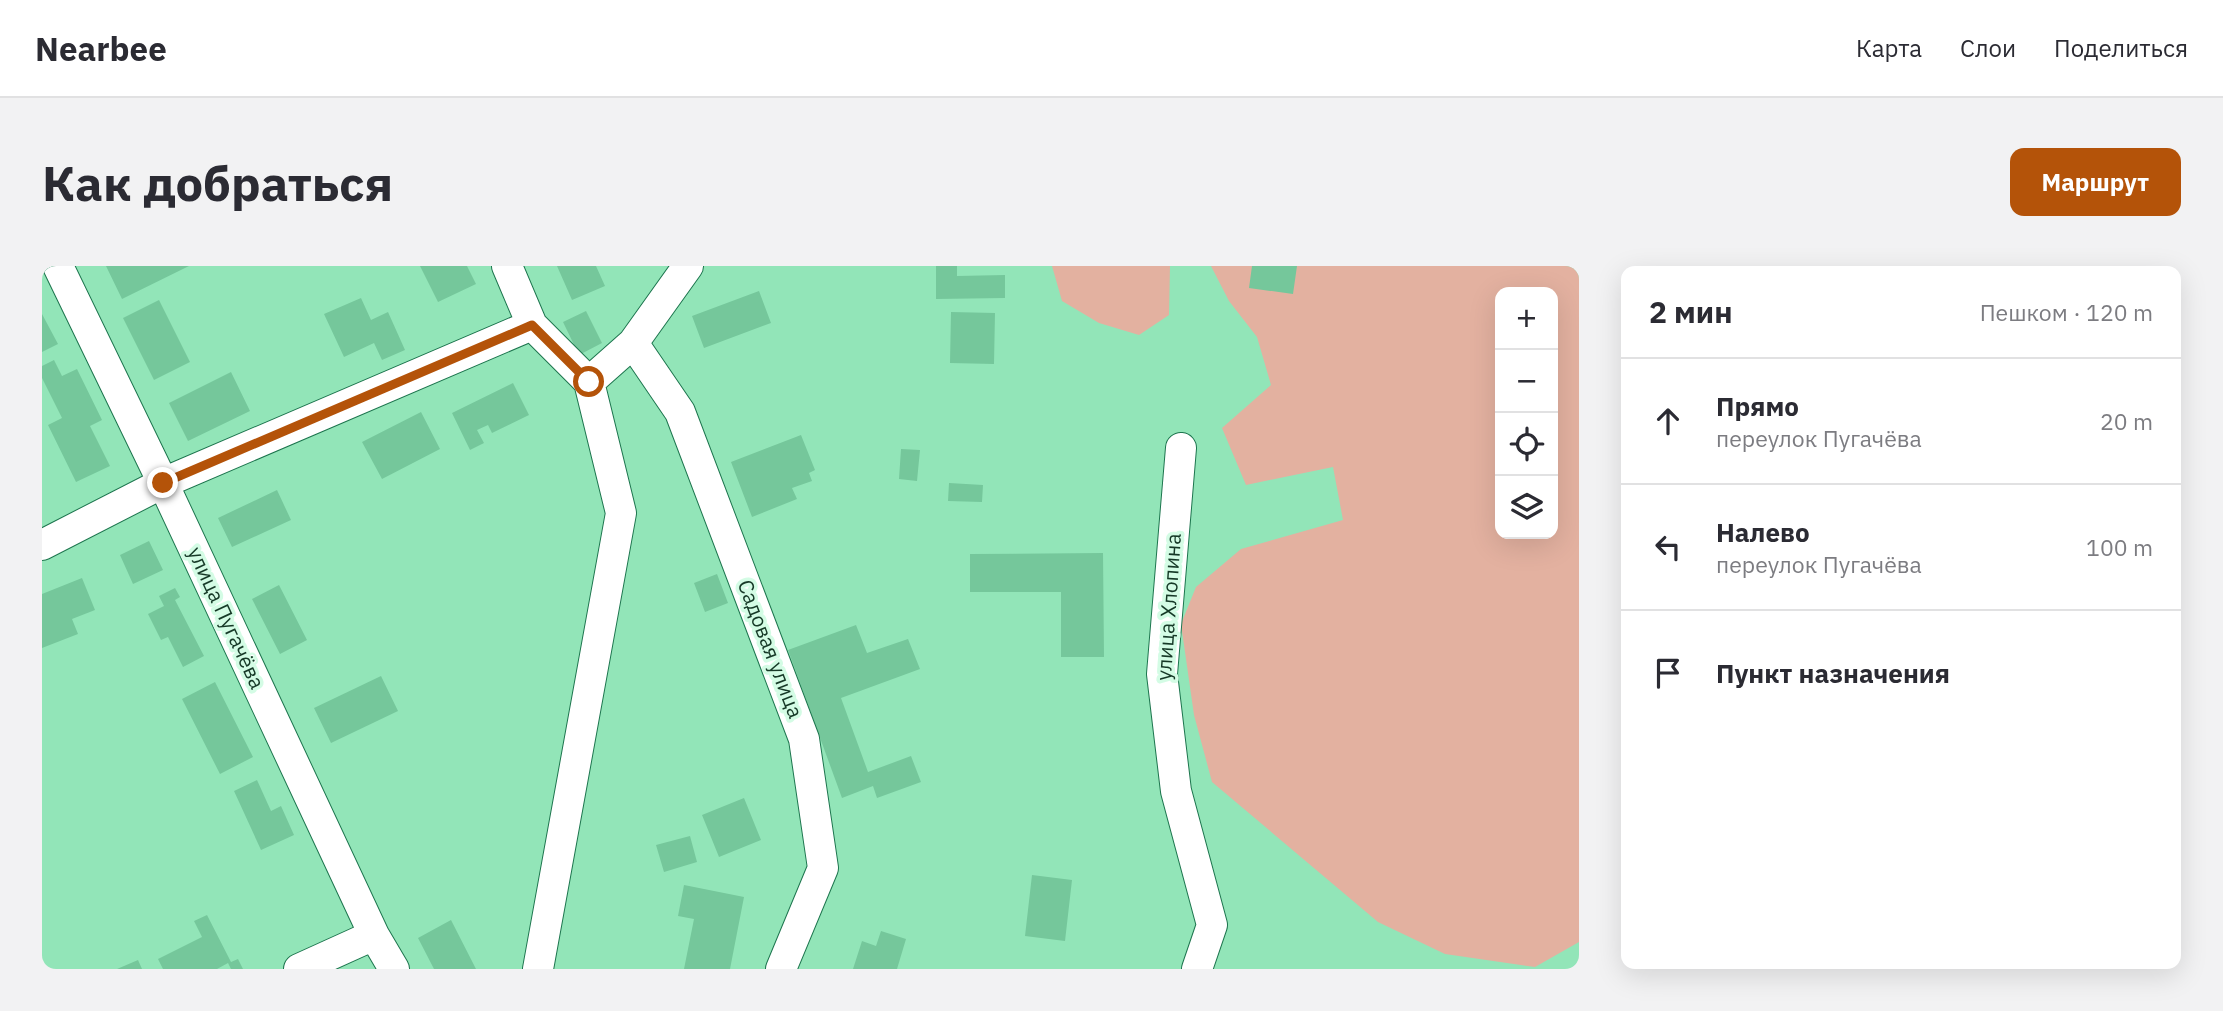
<!DOCTYPE html>
<html lang="ru">
<meta charset="utf-8">
<style>
:root{--surface:#fff;--page:#f2f2f3;--text:#2b2b33;--muted:#7c7c81;--line:#e1e1e2;--accent:#b45309}
body{margin:0;font-family:"IBM Plex Sans",sans-serif;background:var(--page);color:var(--text)}
.controls{position:absolute;right:21px;top:21px;display:grid;overflow:hidden;border-radius:14px;box-shadow:0 7px 28px #0002}
.controls button{width:63px;height:63px;display:grid;place-items:center;padding:0;border:0;border-bottom:2px solid var(--line);background:var(--surface);color:var(--text);font:35px sans-serif}
.stop{position:absolute;width:21px;height:21px;margin:-16px;border:5px solid #b45309;border-radius:50%;background:#fff}
.stop.end{background:#b45309;border-color:#fff;box-shadow:0 2px 7px #0008}
.list{margin:0;padding:0;list-style:none}
h2{display:flex;justify-content:space-between;align-items:center;height:91px;margin:0;padding:0 28px;font-size:30px}
h2 small{font-size:23px;font-weight:400;color:var(--muted)}
.list li{display:grid;grid-template-columns:46px 1fr auto;gap:21px;align-items:center;box-sizing:border-box;height:126px;padding:0 28px;border-top:2px solid var(--line)}
.list b{display:block;font-size:26px;white-space:nowrap}
.list p{margin:0;font-size:23px;white-space:nowrap;color:var(--muted)}
.list em{font-size:23px;font-style:normal;color:var(--muted)}
.icon{flex:none;width:38px;height:38px;fill:none;stroke:currentColor;stroke-width:2;stroke-linecap:round;stroke-linejoin:round}
.map{position:relative;flex:none;width:1537px;height:703px;overflow:hidden;border-radius:14px}
header{display:flex;align-items:center;gap:42px;box-sizing:border-box;height:98px;padding:0 35px;background:var(--surface);border-bottom:2px solid var(--line)}
header strong{font-size:33px}
nav{display:flex;gap:38px;margin-inline-start:auto;font-size:24px}
.intro{display:flex;align-items:center;justify-content:space-between;box-sizing:border-box;height:168px;padding:0 42px}
h1{margin:0;font-size:49px}
.button{padding:18px 32px;border-radius:14px;background:var(--accent);color:#fff;font-size:24px;font-weight:700}
main{display:flex;gap:42px;padding:0 42px}
aside{flex:1;background:var(--surface);border-radius:14px;box-shadow:0 7px 28px #0002}
.map>svg:first-child{display:block}
.green{fill:#e3b1a0;fill-rule:evenodd}
.building{fill:#75c79b}
.lines{fill:none;stroke-linecap:round;stroke-linejoin:round}
.minor-casing{stroke:#1d754e;stroke-width:32}
.minor{stroke:#fff;stroke-width:30}
.route{stroke:#b45309;stroke-width:9}
.labels{text-anchor:middle;stroke-width:7;stroke-linejoin:round;paint-order:stroke}
.street-label{font-size:21px;fill:#163927;stroke:#d4fce5}
</style>
<header>
<strong>Nearbee</strong>
<nav><a>Карта</a><a>Слои</a><a>Поделиться</a></nav>
</header>
<div class="intro"><h1>Как добраться</h1><a class="button">Маршрут</a></div>
<main>
<div class="map">
<svg width="1537" height="703" viewBox="0 0 1537 703">
<rect width="100%" height="100%" fill="#92e5b8"/>
<path class="green" d="M1010 0H1128L1127 49 1097 69 1057 57 1020 35Z
M1169 0H1537V676L1493 701 1403 688 1336 656 1170 516 1152 449 1139 358 1154 321 1199 283 1301 254 1291 201 1204 219 1180 162 1229 119 1215 71 1187 35ZM1458 26H1511V268H1458Z"/>
<path class="building" d="M64 0H147L80 33Z
M378 0H425L434 18 396 36Z
M515 0H554L563 20 530 34Z
M894 0H915V10L963 9V32L894 33Z
M1210 0H1255L1251 28 1207 22Z
M717 25 729 57 662 82 650 50Z
M319 32 329 54 346 46 363 84 340 94 332 77 302 91 282 48Z
M117 34 148 96 112 114 81 52Z
M544 45 560 77 537 89 521 56Z
M909 46 953 47 952 98 908 97Z
M0 48 16 78 0 86Z
M12 94 20 110 35 103 60 154 48 160 68 200 34 216 6 159 20 152 0 112V100Z
M189 106 208 145 146 175 127 137Z
M471 117 487 149 450 167 446 159 435 164 442 177 428 184 410 147Z
M379 146 398 183 340 213 320 176Z
M759 169 773 204 767 207 770 215 750 222 755 233 710 251 689 196Z
M859 183 878 184 875 215 857 213Z
M907 217 941 219 940 236 906 235Z
M235 224 249 254 190 281 176 252Z
M107 275 121 304 91 318 78 289Z
M1061 287 1062 391H1019V326H928V288Z
M675 308 686 337 663 346 652 317Z
M40 312 53 344 30 353 36 368 0 382V328Z
M237 319 265 374 238 388 210 333Z
M133 322 138 331 133 334 162 390 141 401 126 371 119 374 106 348 122 340 117 330Z
M814 359 825 387 866 373 878 403 799 432 826 506 869 490 879 516 835 532 831 520 800 532 746 384Z
M339 410 356 445 289 477 272 442Z
M173 416 211 491 178 508 140 433Z
M215 514 229 545 239 540 252 569 219 584 192 525Z
M702 532 719 574 677 591 660 549Z
M648 570 655 596 622 606 614 579Z
M990 609 1030 614 1023 675 983 670Z
M642 619 702 631 688 703H642L652 653 636 650Z
M165 649 189 696 196 693 201 703H189L186 697 175 703H121L116 693 160 671 152 655Z
M409 654 434 703H392L376 672Z
M839 665 864 673 855 703H811L820 675 834 680Z
M96 694 100 703H75Z"/>
<g class="lines">
<g class="minor-casing">
<path id="minor" d="M16 0 121 217 332 669 352 703
M465 0 490 59
M591 77 638 146 762 473 781 602 739 703
M1139 182 1120 408 1134 525 1170 659 1155 703
M0 279 121 217 490 59 547 116 591 77 646 0
M257 703 332 669
M496 703 579 247 547 116"/>
</g>
<use href="#minor" class="minor"/>
</g>
<g class="lines">
<path class="route" d="M121 217 490 59 547 116"/>
</g>
<g class="labels">
<g class="street-label">
<text transform="translate(1127 341) rotate(-86)" y="7">улица Хлопина</text>
<text transform="translate(184 352) rotate(65)" y="7">улица Пугачёва</text>
<text transform="translate(728 383) rotate(69)" y="7">Садовая улица</text>
</g>
</g>
</svg>
<div class="controls">
<button>+</button>
<button>−</button>
<button><svg class="icon" aria-label="locate" viewBox="0 0 24 24"><circle cx="12" cy="12" r="6"/><path d="M12 2v4M12 18v4M2 12h4M18 12h4"/></svg></button>
<button><svg class="icon" aria-label="layers" viewBox="0 0 24 24"><path d="M12 4l9 5-9 5-9-5zM3 14l9 5 9-5"/></svg></button>
</div>
<div class="stop" style="left:547px;top:116px"></div>
<div class="stop end" style="left:121px;top:217px"></div>
</div>
<aside>
<h2>2 мин<small>Пешком · 120 m</small></h2>
<ul class="list">
<li><svg class="icon" aria-label="ahead" viewBox="0 0 24 24"><path d="M12 20V5M6 11l6-6 6 6"/></svg><div><b>Прямо</b><p>переулок Пугачёва</p></div><em>20 m</em></li>
<li><svg class="icon" aria-label="left" viewBox="0 0 24 24"><path d="M17 20v-9H6M10 6l-5 5 5 5"/></svg><div><b>Налево</b><p>переулок Пугачёва</p></div><em>100 m</em></li>
<li><svg class="icon" aria-label="arrive" viewBox="0 0 24 24"><path d="M6 21V4h12l-3 4 3 4H6"/></svg><div><b>Пункт назначения</b></div></li>
</ul>
</aside>
</main>
